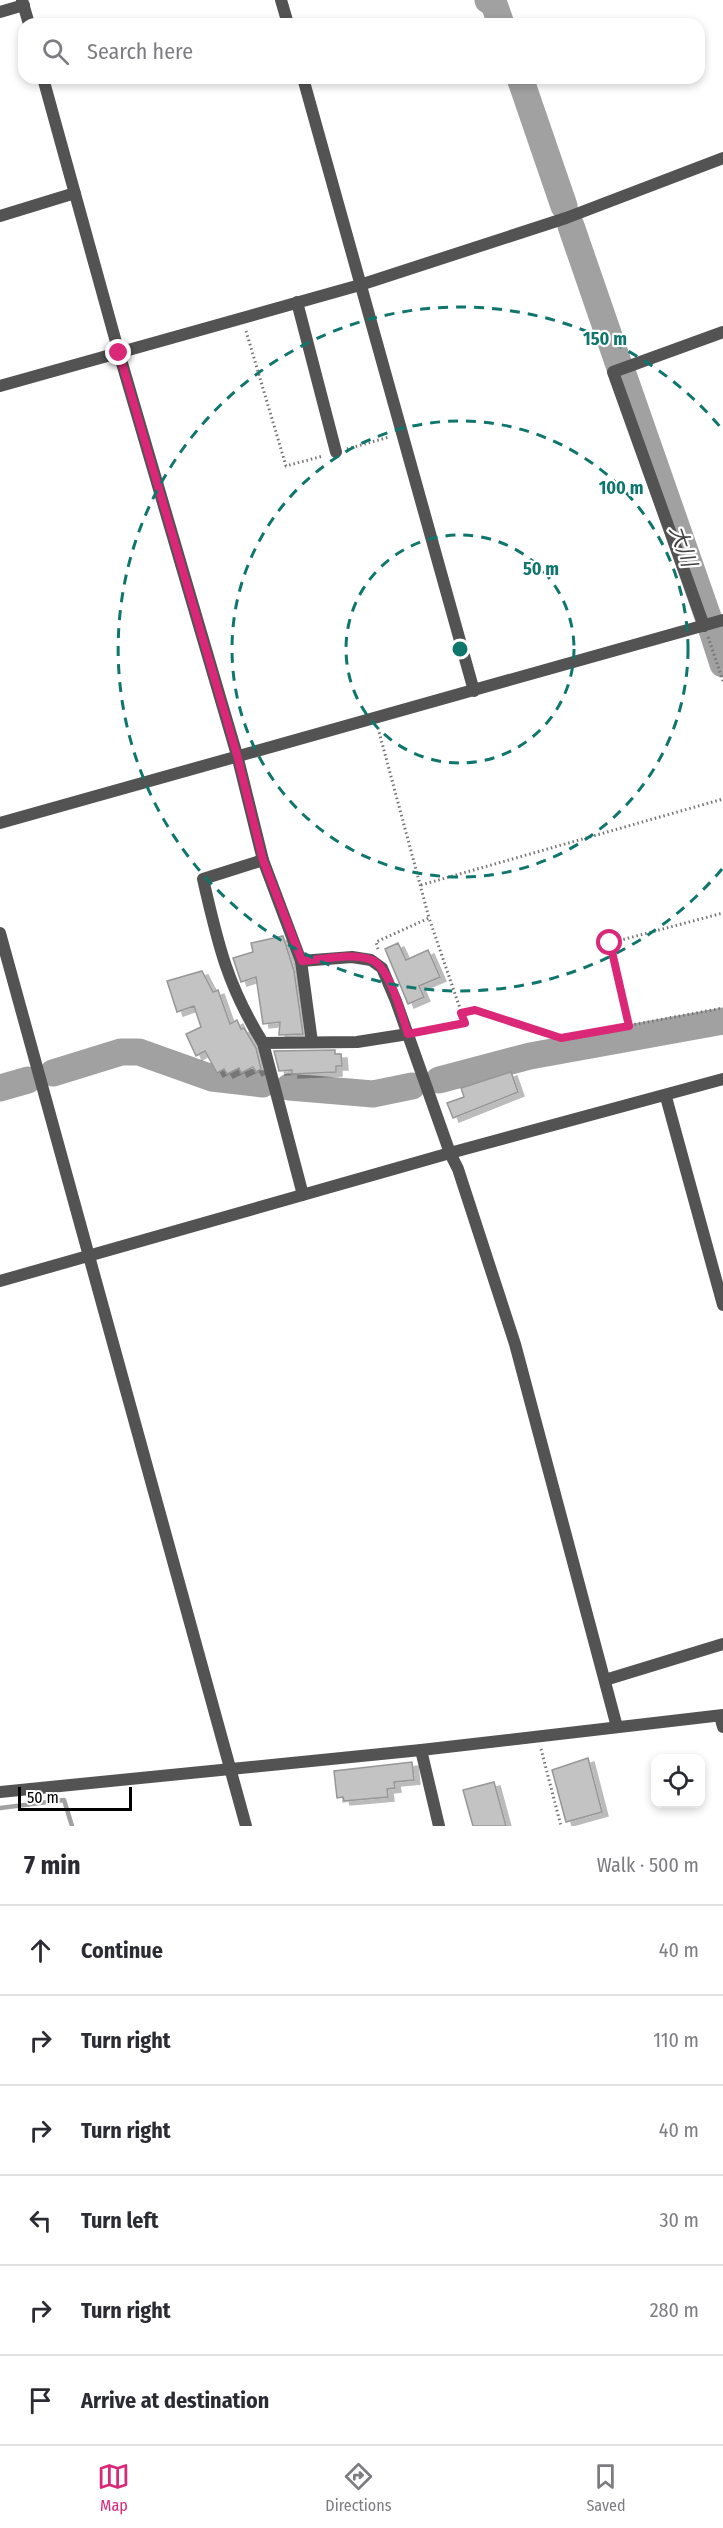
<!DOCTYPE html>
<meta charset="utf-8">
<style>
:root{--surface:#fff;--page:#f2f2f3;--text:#2b2b33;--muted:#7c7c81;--line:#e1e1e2;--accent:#db2777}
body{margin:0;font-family:"Fira Sans Condensed","Noto Sans JP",sans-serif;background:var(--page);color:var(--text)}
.controls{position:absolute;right:18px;bottom:18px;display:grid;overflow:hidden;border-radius:12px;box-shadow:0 3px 9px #0003}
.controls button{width:54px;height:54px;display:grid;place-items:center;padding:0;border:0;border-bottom:2px solid var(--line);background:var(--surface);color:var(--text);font:30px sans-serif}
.scale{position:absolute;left:18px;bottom:15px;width:114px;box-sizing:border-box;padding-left:6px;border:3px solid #000;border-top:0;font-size:16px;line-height:21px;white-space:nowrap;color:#000;-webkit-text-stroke:4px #fff;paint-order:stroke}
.stop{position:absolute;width:18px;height:18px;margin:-14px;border:4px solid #db2777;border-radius:50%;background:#fff}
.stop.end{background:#db2777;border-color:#fff;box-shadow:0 2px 6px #0008}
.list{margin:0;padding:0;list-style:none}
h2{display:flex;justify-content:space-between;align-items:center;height:78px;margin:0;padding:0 24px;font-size:26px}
h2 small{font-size:20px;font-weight:400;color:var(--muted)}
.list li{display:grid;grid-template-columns:39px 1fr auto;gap:18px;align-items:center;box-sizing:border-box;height:90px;padding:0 24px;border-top:2px solid var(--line)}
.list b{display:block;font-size:22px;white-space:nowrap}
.list em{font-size:20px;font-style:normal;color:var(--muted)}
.icon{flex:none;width:33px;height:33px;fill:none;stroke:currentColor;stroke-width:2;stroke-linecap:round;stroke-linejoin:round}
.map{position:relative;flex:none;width:723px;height:1826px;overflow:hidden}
.search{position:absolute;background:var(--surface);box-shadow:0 3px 9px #0003;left:18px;right:18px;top:18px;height:66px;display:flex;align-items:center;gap:15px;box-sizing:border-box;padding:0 21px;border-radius:18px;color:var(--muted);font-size:22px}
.sheet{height:618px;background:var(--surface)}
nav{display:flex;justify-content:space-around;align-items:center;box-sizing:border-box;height:84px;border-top:2px solid var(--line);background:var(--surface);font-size:16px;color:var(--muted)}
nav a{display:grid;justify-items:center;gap:3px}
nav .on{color:var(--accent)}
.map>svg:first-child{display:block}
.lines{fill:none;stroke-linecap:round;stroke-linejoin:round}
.stream{stroke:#a1a1a1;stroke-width:4.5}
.river{stroke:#a1a1a1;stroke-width:27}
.building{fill:#c3c3c3;stroke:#979797;stroke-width:1.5;filter:url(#shadow)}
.path{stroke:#757575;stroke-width:3;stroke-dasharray:1.5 3;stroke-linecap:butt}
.minor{stroke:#535353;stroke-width:12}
.tertiary{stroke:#535353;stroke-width:12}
.route{stroke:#db2777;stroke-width:8}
.ring{fill:none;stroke:#0f766e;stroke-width:3;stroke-dasharray:10 8}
.labels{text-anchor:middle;stroke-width:4.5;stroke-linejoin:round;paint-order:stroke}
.water-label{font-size:21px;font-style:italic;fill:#424242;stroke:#fff}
.centre{fill:#0f766e;stroke:#fff;stroke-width:3}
.ring-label{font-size:18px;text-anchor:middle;font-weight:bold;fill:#0f766e;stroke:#fff;stroke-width:4.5;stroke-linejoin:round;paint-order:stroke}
</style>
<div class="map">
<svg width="723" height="1826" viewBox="0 0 723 1826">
<defs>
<filter id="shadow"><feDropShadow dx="6" dy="4" stdDeviation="0" flood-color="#0004"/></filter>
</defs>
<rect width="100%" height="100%" fill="#fff"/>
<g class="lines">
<path class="stream" d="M0 1808 64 1800 72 1826"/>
<path class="river" d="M488 0 494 4 501 24
M520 78 564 206
M571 226 619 365
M623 374 708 617
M712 630 723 664
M53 1073 121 1052H139L212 1078 263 1084
M439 1080 530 1056 723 1021
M289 1087 373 1094 412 1086
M0 1088 28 1080"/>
</g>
<path class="building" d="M283 936 294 971 303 1034 279 1035 280 1022 263 1024 256 977 241 982 233 958 253 952 251 943Z
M398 943 406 960 428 950 440 977 419 986 424 997 408 1004 385 949Z
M202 971 213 992 218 990 230 1024 237 1020 241 1029 244 1028 256 1048 261 1069 256 1072 253 1067 241 1073 239 1068 227 1074 224 1069 217 1073 205 1051 196 1056 186 1034 201 1027 194 1006 177 1012 167 981Z
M335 1050V1054H341L342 1066H336V1072L292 1074V1070L279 1071 274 1051Z
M511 1072 518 1092 453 1118 447 1103 464 1097 461 1088Z
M588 1758 602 1812 566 1822 552 1770Z
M412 1762 414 1780 394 1782 395 1788 387 1789 388 1797 344 1801 343 1797 337 1798 334 1771Z
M494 1782 506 1826H473L463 1790Z"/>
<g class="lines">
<path class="path" d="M246 331 286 466 323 456
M347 449 389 437
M708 637 723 681
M378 728 429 918
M421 885 723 799
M378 949 376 942 429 918 465 1023 420 1032
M461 1013 475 1009 561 1038 723 1008
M629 1026 610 943 723 913
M541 1749 561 1826"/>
<path class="minor" d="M22 0 29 24
M281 0 288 24
M0 12 24 5
M43 78 119 353
M303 78 474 691
M0 216 75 193
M297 302 336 452
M0 386 360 285 566 218 723 158
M704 626 613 372 723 332
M0 823 723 620
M263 860 203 879C218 944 227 985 263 1043L357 1042 408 1034
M0 933 246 1826
M301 961 312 1042
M263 1043 303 1195
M666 1097 723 1305
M0 1281 450 1153 723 1079
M605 1680 723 1644
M720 1716 723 1727
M421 1750 439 1826"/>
<path class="tertiary" d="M119 353 237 755 263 860 301 961 352 957 371 960 382 968 396 1001 450 1153 458 1169 515 1344 617 1727
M0 1792 421 1750 723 1715"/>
</g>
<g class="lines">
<path class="route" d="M119 353 237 755 263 860 302 961C322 960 352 952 372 960 390 968 402 1016 408 1034L465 1023 461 1013 475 1010 561 1038 629 1026 610 943"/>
</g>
<g class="ring">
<circle cx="460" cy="649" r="114"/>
<circle cx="460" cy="649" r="228"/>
<path d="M722 869A342 342 0 1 1 722 429"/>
</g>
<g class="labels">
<g class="water-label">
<text transform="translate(683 546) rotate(71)" y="7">大川</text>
</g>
</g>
<circle cx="460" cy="649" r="9" class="centre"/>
<g class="ring-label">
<text x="605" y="345">150 m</text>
<text x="621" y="494">100 m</text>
<text x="541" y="575">50 m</text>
</g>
</svg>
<div class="controls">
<button><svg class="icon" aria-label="locate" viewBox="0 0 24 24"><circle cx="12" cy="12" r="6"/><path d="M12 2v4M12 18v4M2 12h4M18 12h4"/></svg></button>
</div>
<div class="scale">50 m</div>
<div class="stop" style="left:610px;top:943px"></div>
<div class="stop end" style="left:119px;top:353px"></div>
<div class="search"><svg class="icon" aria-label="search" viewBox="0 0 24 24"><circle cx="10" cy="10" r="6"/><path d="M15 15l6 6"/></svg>Search here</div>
</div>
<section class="sheet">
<h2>7 min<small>Walk · 500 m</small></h2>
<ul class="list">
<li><svg class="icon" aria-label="ahead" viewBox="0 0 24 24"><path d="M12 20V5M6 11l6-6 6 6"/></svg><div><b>Continue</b></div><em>40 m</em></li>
<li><svg class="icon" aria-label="right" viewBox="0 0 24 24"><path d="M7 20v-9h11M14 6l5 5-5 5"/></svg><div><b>Turn right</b></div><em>110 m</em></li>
<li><svg class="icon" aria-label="right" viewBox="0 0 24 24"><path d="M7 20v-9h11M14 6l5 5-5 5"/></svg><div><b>Turn right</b></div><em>40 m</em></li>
<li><svg class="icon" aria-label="left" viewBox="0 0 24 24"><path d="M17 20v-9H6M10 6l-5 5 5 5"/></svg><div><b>Turn left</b></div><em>30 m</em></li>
<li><svg class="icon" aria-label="right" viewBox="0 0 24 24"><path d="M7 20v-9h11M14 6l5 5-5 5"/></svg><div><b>Turn right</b></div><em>280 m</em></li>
<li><svg class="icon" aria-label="arrive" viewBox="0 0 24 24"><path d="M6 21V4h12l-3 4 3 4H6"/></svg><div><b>Arrive at destination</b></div></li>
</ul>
</section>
<nav>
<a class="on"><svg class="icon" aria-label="map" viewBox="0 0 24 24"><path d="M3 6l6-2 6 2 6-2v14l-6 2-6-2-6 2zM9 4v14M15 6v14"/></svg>Map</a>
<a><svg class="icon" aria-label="directions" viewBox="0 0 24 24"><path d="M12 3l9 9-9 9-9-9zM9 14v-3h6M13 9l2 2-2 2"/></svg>Directions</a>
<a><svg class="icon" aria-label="saved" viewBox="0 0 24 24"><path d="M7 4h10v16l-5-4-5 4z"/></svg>Saved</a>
</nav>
